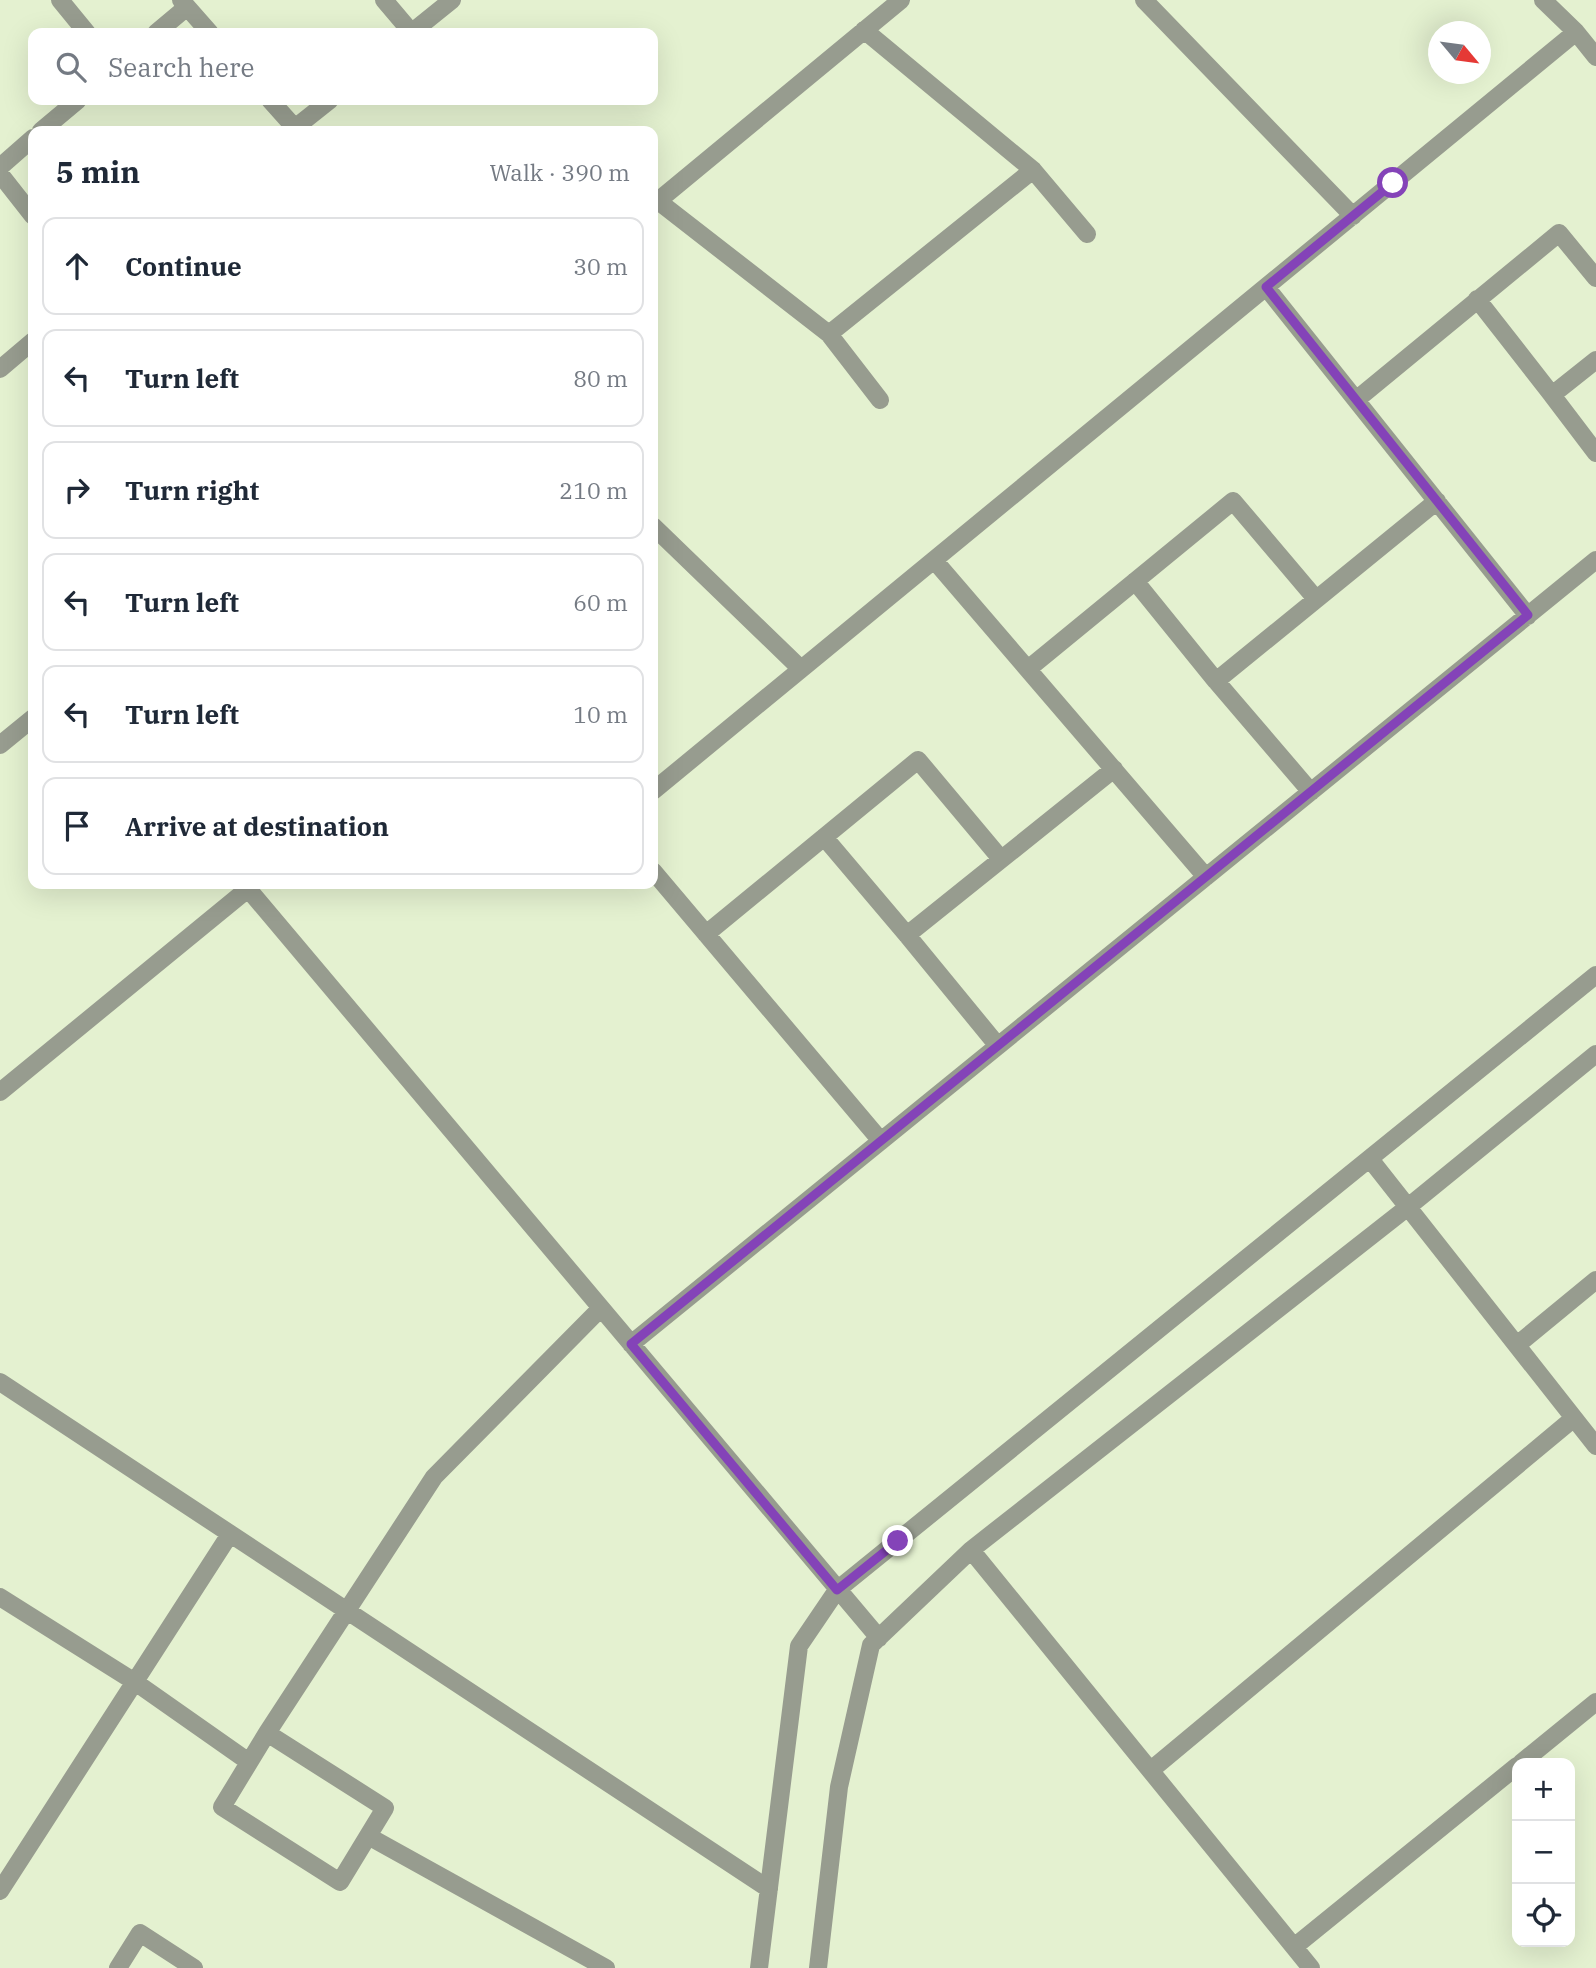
<!DOCTYPE html>
<meta charset="utf-8">
<style>
:root{--surface:#fff;--page:#f6f6f7;--text:#1f2937;--muted:#747a83;--line:#e0e1e3}
body{margin:0;font-family:"IBM Plex Serif",serif;background:var(--page);color:var(--text)}
.controls{position:absolute;right:21px;bottom:21px;display:grid;overflow:hidden;border-radius:14px;box-shadow:0 7px 28px #0002}
.controls button{width:63px;height:63px;display:grid;place-items:center;padding:0;border:0;border-bottom:2px solid var(--line);background:var(--surface);color:var(--text);font:35px sans-serif}
.compass{position:absolute;left:1428px;top:21px;width:63px;height:63px;border-radius:50%;background:var(--surface);box-shadow:0 7px 28px #0002;rotate:119deg}
.stop{position:absolute;width:21px;height:21px;margin:-16px;border:5px solid #8443b8;border-radius:50%;background:#fff}
.stop.end{background:#8443b8;border-color:#fff;box-shadow:0 2px 7px #0008}
.list{margin:0;padding:0;list-style:none}
h2{display:flex;justify-content:space-between;align-items:center;height:91px;margin:0;padding:0 28px;font-size:30px}
h2 small{font-size:23px;font-weight:400;color:var(--muted)}
.list li{display:grid;grid-template-columns:46px 1fr auto;gap:21px;align-items:center;box-sizing:border-box;height:98px;margin:0 14px 14px;padding:0 14px;border:2px solid var(--line);border-radius:14px}
.list b{display:block;font-size:26px;white-space:nowrap}
.list em{font-size:23px;font-style:normal;color:var(--muted)}
.icon{flex:none;width:38px;height:38px;fill:none;stroke:currentColor;stroke-width:2;stroke-linecap:round;stroke-linejoin:round}
.map{position:relative;flex:none;width:1596px;height:1968px;overflow:hidden}
.search{position:absolute;background:var(--surface);box-shadow:0 7px 28px #0002;left:28px;top:28px;width:630px;height:77px;display:flex;align-items:center;gap:18px;box-sizing:border-box;padding:0 24px;border-radius:14px;color:var(--muted);font-size:26px}
.panel{position:absolute;background:var(--surface);box-shadow:0 7px 28px #0002;left:28px;top:126px;width:630px;height:763px;border-radius:14px}
.map>svg:first-child{display:block}
.lines{fill:none;stroke-linecap:round;stroke-linejoin:round}
.minor{stroke:#979c8f;stroke-width:18}
.route{stroke:#8443b8;stroke-width:9}
</style>
<div class="map">
<svg width="1596" height="1968" viewBox="0 0 1596 1968">
<rect width="100%" height="100%" fill="#e4f1d0"/>
<g class="lines">
<path class="minor" d="M60 0 87 33
M181 0 210 33
M384 0 412 33
M1144 0 1353 216
M1543 0 1576 32 1596 57
M156 33 187 7
M411 33 452 0
M270 100 295 128
M41 131 78 100
M291 131 330 100
M0 167 33 138
M1033 170 1087 234
M0 174 33 216
M658 201 829 334 880 400
M653 205 901 0
M1266 287 1528 616
M1477 299 1552 395 1596 360
M829 334 1033 170 864 30
M0 369 33 341
M1552 395 1596 453
M1356 400 1559 233 1596 278
M653 526 801 669
M934 560 1206 877
M1135 581 1216 681 1437 501
M1028 669 1233 501 1316 599
M1216 681 1311 792
M0 745 33 718
M653 791 1576 32
M824 837 907 935 998 1046
M653 871 881 1141
M244 884 879 1638
M706 934 918 760 1001 859
M907 935 1114 769
M0 1092 249 888
M1370 1159 1596 1446
M631 1344 1596 560
M1517 1345 1596 1280
M0 1382 769 1889
M971 1550 1311 1968
M0 1597 135 1682 249 1762
M267 1733 222 1807 340 1882 385 1808 267 1733 434 1477 601 1308
M1521 1763 1596 1702
M1151 1770 1574 1418
M368 1836 606 1968
M0 1891 230 1534
M1294 1947 1517 1766
M118 1968 140 1933 194 1968
M759 1968 799 1646 837 1590 1596 975
M818 1968 839 1787 871 1645 971 1550 1408 1207 1596 1054"/>
</g>
<g class="lines">
<path class="route" d="M898 1541 837 1590 631 1344 1528 615 1266 287 1393 183"/>
</g>
</svg>
<div class="controls">
<button>+</button>
<button>−</button>
<button><svg class="icon" aria-label="locate" viewBox="0 0 24 24"><circle cx="12" cy="12" r="6"/><path d="M12 2v4M12 18v4M2 12h4M18 12h4"/></svg></button>
</div>
<svg class="compass" viewBox="-18 -18 36 36"><path d="M0-13l5 13h-10z" fill="#e53935"/><path d="M0 13l5-13h-10z" fill="#747a83"/></svg>
<div class="stop" style="left:1393px;top:183px"></div>
<div class="stop end" style="left:898px;top:1541px"></div>
<div class="search"><svg class="icon" aria-label="search" viewBox="0 0 24 24"><circle cx="10" cy="10" r="6"/><path d="M15 15l6 6"/></svg>Search here</div>
<section class="panel">
<h2>5 min<small>Walk · 390 m</small></h2>
<ul class="list">
<li><svg class="icon" aria-label="ahead" viewBox="0 0 24 24"><path d="M12 20V5M6 11l6-6 6 6"/></svg><div><b>Continue</b></div><em>30 m</em></li>
<li><svg class="icon" aria-label="left" viewBox="0 0 24 24"><path d="M17 20v-9H6M10 6l-5 5 5 5"/></svg><div><b>Turn left</b></div><em>80 m</em></li>
<li><svg class="icon" aria-label="right" viewBox="0 0 24 24"><path d="M7 20v-9h11M14 6l5 5-5 5"/></svg><div><b>Turn right</b></div><em>210 m</em></li>
<li><svg class="icon" aria-label="left" viewBox="0 0 24 24"><path d="M17 20v-9H6M10 6l-5 5 5 5"/></svg><div><b>Turn left</b></div><em>60 m</em></li>
<li><svg class="icon" aria-label="left" viewBox="0 0 24 24"><path d="M17 20v-9H6M10 6l-5 5 5 5"/></svg><div><b>Turn left</b></div><em>10 m</em></li>
<li><svg class="icon" aria-label="arrive" viewBox="0 0 24 24"><path d="M6 21V4h12l-3 4 3 4H6"/></svg><div><b>Arrive at destination</b></div></li>
</ul>
</section>
</div>
